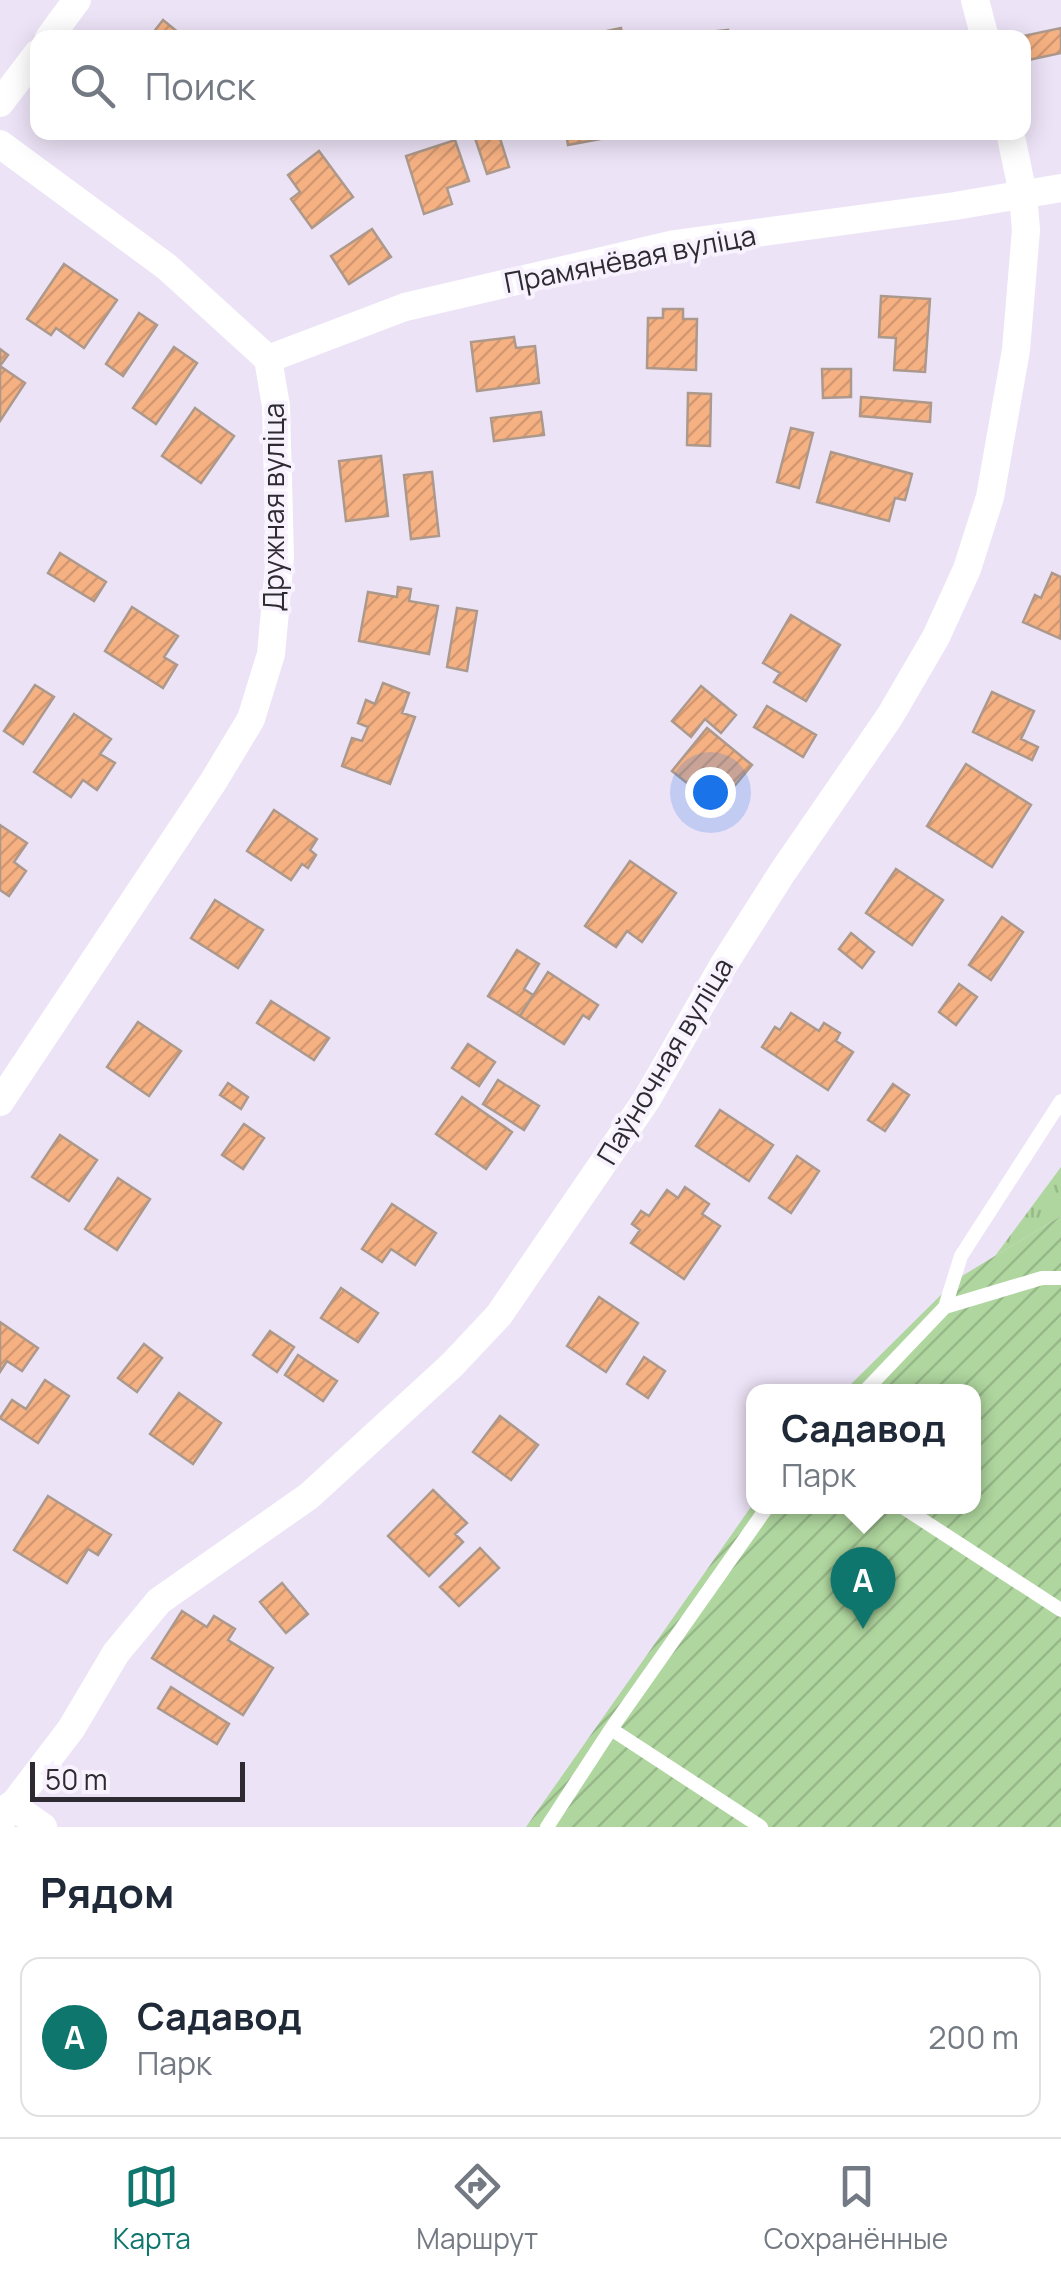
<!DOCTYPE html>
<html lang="ru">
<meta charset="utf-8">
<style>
:root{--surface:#fff;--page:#f6f6f7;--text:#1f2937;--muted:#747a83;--line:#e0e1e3;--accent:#0f766e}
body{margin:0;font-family:Manrope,sans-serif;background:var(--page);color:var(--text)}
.scale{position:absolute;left:30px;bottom:25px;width:215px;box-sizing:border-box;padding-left:10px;border:5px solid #2d2a31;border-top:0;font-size:28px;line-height:35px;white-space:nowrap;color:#2d2a31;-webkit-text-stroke:8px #f8f2fe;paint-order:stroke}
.you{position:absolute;left:710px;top:792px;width:35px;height:35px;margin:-25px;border:8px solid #fff;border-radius:50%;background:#1a73e8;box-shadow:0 0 0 15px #1a73e833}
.badge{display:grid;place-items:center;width:65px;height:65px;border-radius:50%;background:var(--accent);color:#fff;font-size:32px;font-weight:700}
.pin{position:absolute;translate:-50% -82px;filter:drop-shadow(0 2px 5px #0008)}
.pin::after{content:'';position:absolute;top:52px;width:35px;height:30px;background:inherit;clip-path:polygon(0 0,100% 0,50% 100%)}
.popup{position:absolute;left:746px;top:1384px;width:235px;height:130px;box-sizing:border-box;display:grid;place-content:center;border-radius:20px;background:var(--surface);filter:drop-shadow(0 2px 8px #0005);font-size:32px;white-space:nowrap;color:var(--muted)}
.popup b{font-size:38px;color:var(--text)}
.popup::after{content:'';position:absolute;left:50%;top:100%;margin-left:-20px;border:20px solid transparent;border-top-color:var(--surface)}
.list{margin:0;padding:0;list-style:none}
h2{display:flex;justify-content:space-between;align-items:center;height:130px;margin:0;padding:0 40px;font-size:42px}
h2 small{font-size:32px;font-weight:400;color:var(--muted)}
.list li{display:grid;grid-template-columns:65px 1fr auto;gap:30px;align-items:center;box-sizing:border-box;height:160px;margin:0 20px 20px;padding:0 20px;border:2px solid var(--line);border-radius:20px}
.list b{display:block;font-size:38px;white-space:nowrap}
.list p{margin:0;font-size:32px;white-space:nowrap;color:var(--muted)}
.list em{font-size:32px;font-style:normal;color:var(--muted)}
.icon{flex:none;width:55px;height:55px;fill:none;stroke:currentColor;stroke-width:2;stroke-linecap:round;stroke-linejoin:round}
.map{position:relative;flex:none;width:1061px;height:1827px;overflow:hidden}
.search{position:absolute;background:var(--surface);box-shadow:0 5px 25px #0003;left:30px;right:30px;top:30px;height:110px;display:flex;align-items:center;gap:25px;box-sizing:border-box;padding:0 35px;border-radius:20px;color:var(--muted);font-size:38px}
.sheet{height:310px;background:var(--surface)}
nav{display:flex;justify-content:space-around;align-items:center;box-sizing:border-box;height:140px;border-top:2px solid var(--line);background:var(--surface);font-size:28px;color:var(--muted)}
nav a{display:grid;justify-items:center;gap:5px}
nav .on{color:var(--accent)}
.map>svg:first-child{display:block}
.grass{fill:url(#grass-tufts)}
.garden{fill:url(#garden-furrows)}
.building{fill:url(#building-hatch);stroke:#ac998c;stroke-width:2.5}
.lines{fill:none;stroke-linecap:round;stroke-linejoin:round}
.service{stroke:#fff;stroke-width:14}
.minor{stroke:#fff;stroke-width:28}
.labels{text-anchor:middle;stroke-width:8;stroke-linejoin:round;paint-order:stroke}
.street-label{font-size:28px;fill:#2d2a31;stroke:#f8f2fe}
</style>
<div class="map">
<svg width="1061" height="1827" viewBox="0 0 1061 1827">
<defs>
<pattern id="grass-tufts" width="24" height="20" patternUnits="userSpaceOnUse" patternTransform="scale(2.5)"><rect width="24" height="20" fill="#afd69e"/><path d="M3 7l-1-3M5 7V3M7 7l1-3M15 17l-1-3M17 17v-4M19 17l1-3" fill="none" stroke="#97b889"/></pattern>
<pattern id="garden-furrows" width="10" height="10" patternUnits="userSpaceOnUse" patternTransform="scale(2.5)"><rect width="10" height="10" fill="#afd69e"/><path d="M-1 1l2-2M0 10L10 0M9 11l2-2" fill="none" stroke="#97b889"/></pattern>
<pattern id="building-hatch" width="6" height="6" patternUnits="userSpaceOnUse" patternTransform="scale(2.5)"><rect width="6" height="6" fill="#f6b182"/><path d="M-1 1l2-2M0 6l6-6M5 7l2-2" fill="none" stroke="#d39871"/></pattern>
</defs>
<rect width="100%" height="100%" fill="#ede3f7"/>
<path class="grass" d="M1061 1167V1216L995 1256Z"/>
<path class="garden" d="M1061 1216V1827H526L753 1504V1506H973V1392L844 1391 957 1279Z"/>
<path class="building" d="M163 20 179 33 176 38H149Z
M621 28 623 38H574Z
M1061 28V53L1024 61V38L1019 37Z
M728 30V38H700L699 33Z
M473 132H498L509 167 487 174Z
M566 132H610L611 137 568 145Z
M455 140 469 181 447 188 452 204 424 214 406 156Z
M319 151 353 197 312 228 291 199 300 192 288 175Z
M372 229 391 257 349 284 331 256Z
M64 264 117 300 84 348 56 328 51 335 27 319Z
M881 296 930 299 925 372 894 370 896 338 879 337Z
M663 309H683V319H697L696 370 647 368 648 318H663Z
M139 313 157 325 123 376 106 364Z
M514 337 516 348 535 346 539 383 477 391 471 342Z
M174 347 197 363 156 424 133 408Z
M0 349 8 355 0 366 25 383 0 421Z
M822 369H851V397L823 398Z
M688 393 711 394 710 446 687 445Z
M861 397 931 403 930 422 860 416Z
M195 408 234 436 201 483 162 456Z
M541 412 544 435 494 441 491 418Z
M791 428 813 433 799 488 777 482Z
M831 452 912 474 905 500 895 498 889 521 817 502Z
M381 456 388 516 346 521 339 461Z
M432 472 439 536 411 539 404 475Z
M60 553 106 582 94 601 48 573Z
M1052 573 1061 577V639L1023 622 1035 595 1041 598Z
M398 587 411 589 409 601 438 606 429 654 359 641 368 592 397 597Z
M132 607 178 636 164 657 177 665 163 688 105 651Z
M457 608 477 611 467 671 447 667Z
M791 615 840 645 806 701 774 682 780 673 763 663Z
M383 683 409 693 402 713 415 717 390 784 342 766 352 738 362 741 368 727 358 723 366 700 375 704Z
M35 685 54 697 23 744 4 731Z
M701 686 736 715 721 733 705 719 691 737 672 721Z
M992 692 1034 711 1021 739 1038 747 1032 760 973 732Z
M767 706 816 735 803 757 754 727Z
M74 714 111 739 100 754 115 763 97 790 83 780 71 797 34 772Z
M707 728 752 765 717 807 672 771Z
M966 764 1031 805 992 867 927 826Z
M274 810 317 839 310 850 316 855 308 868 302 864 291 880 247 851Z
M0 825 27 843 14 862 26 871 9 896 0 890Z
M630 861 676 893 642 942 627 931 616 947 585 926Z
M896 869 943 900 912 945 866 913Z
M215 900 263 930 238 968 191 938Z
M1002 917 1023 932 991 980 969 965Z
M851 933 874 952 862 968 839 949Z
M517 950 539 964 524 989 533 995 520 1016 488 996Z
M548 972 598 1005 589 1019 583 1015 564 1044 520 1016Z
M959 984 977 997 956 1025 939 1012Z
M271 1001 329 1038 314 1060 257 1023Z
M791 1013 819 1031 824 1023 840 1033 836 1041 853 1052 828 1090 762 1047 775 1027 780 1030Z
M138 1022 181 1051 149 1096 107 1067Z
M468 1044 495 1062 479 1086 452 1068Z
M498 1080 539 1106 524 1130 483 1104Z
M228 1083 248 1097 241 1109 220 1095Z
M893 1084 909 1095 885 1131 868 1120Z
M462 1097 512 1132 486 1169 436 1134Z
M720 1110 773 1145 749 1181 696 1146Z
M244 1124 264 1138 243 1169 222 1155Z
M60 1135 97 1160 69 1201 32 1177Z
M797 1156 819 1171 791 1213 769 1198Z
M118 1178 150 1199 117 1250 85 1229Z
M685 1187 709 1204 702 1214 720 1226 684 1279 631 1243 640 1230 632 1224 641 1211 649 1216 667 1190 678 1198Z
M392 1204 436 1233 415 1265 391 1249 382 1262 362 1249Z
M341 1288 378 1313 358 1342 321 1318Z
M599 1297 638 1323 606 1372 567 1346Z
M0 1322 38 1348 22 1371 7 1361 0 1372Z
M270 1331 294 1347 277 1372 253 1355Z
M144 1344 162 1358 137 1392 118 1378Z
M298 1355 337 1381 323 1401 285 1375Z
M644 1357 665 1371 648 1398 627 1384Z
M45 1380 69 1396 38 1443 0 1418 12 1400 26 1409Z
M179 1393 221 1423 193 1464 150 1434Z
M500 1416 538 1445 511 1480 473 1452Z
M433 1490 467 1523 455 1534 463 1542 429 1576 388 1536Z
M48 1496 111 1535 98 1555 88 1549 67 1583 14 1550Z
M480 1548 499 1568 459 1606 440 1587Z
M282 1583 308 1614 286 1633 260 1602Z
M182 1611 207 1627 214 1616 235 1629 228 1640 273 1668 243 1715 152 1658Z
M171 1687 229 1724 217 1744 158 1708Z"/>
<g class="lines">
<path class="service" d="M945 1307 961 1256 1061 1101
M864 1392 945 1307 1042 1278H1061
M901 1506 1061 1610
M611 1729 761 1827
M547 1827 611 1729 768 1506"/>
<path class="minor" d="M975 0 985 38
M49 38 77 0
M0 103 38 53
M0 144 167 267 268 359 276 406 280 557 271 654 251 719 213 782 0 1102
M268 359 405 307 675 244 955 206 1061 188
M11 1805 43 1827
M0 1822 71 1729 116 1653 159 1601 309 1496 452 1365 499 1315 647 1099 724 964 782 873 890 716 936 637 967 569 990 497 1016 350 1026 230 1023 194 1010 132"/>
</g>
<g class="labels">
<g class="street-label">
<text transform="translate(630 259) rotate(-11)" y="10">Прамянёвая вуліца</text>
<text transform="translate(274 507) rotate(-90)" y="10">Дружная вуліца</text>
<text transform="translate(665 1061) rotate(-59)" y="10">Паўночная вуліца</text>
</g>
</g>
</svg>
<div class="scale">50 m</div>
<div class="you"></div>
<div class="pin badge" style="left:863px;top:1629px">A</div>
<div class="popup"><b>Садавод</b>Парк</div>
<div class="search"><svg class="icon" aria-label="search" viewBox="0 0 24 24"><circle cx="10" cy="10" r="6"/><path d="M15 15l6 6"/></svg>Поиск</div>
</div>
<section class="sheet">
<h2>Рядом<small></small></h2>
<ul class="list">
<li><span class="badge">A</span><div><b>Садавод</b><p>Парк</p></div><em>200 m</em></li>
</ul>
</section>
<nav>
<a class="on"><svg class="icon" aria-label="map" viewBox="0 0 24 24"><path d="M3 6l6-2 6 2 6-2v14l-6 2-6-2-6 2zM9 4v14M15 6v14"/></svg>Карта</a>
<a><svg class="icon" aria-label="directions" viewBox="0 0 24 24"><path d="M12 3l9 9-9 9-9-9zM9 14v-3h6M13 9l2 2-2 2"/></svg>Маршрут</a>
<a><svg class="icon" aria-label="saved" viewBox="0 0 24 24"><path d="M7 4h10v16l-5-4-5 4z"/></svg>Сохранённые</a>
</nav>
